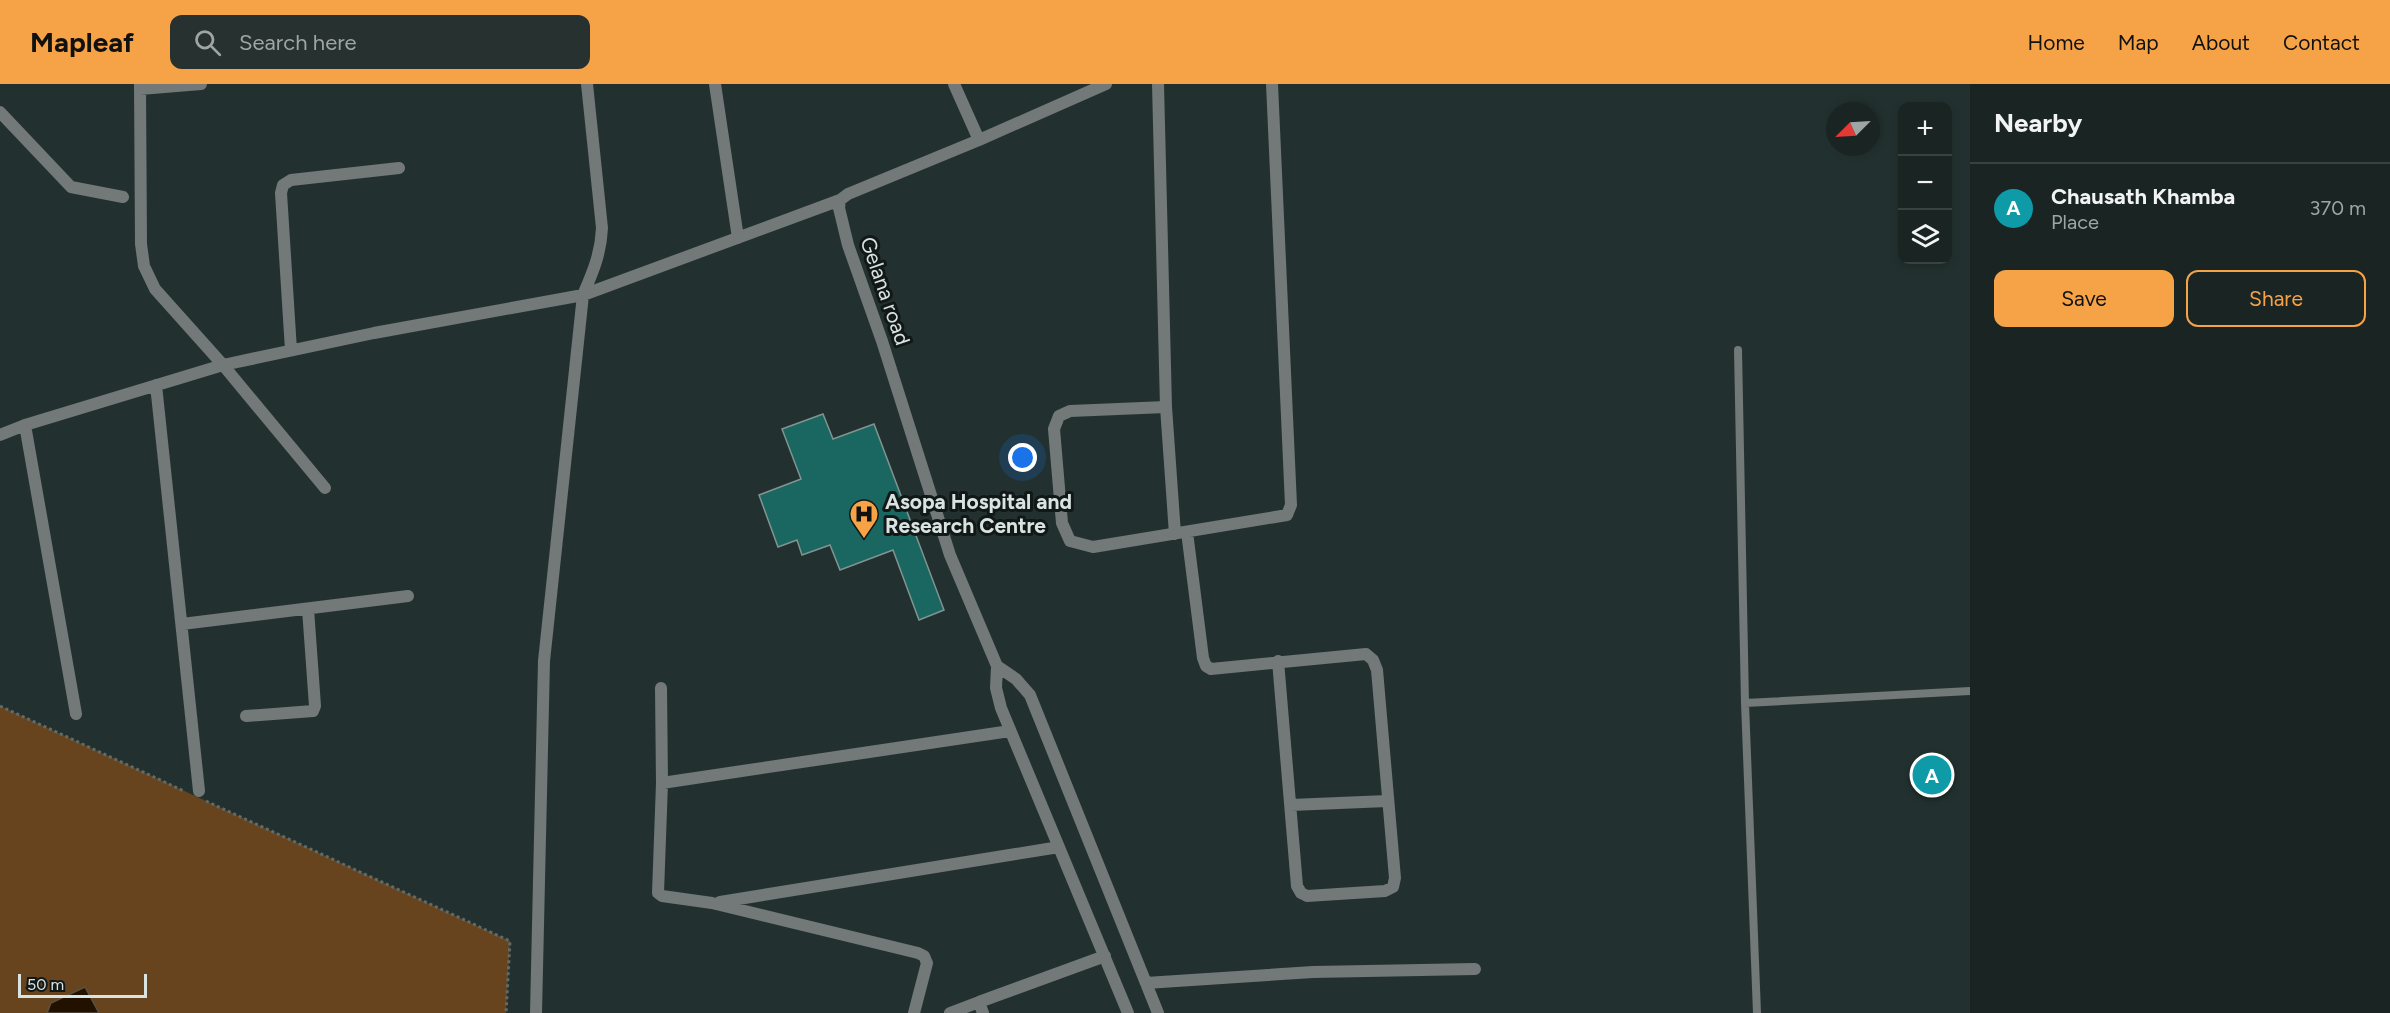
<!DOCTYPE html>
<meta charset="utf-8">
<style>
:root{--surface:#1a2523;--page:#273130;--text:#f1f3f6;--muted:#9fa5a6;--line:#384241;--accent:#f6a247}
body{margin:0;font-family:Figtree,sans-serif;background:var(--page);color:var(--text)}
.controls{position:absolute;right:18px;top:18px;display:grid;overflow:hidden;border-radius:12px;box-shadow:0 3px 9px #0003}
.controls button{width:54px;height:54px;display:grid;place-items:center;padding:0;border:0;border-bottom:2px solid var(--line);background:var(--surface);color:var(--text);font:30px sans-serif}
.compass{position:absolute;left:1826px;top:18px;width:54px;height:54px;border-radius:50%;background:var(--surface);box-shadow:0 3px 9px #0003;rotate:246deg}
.scale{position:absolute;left:18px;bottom:15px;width:129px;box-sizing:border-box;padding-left:6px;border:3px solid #d9e3e1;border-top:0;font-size:16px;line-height:21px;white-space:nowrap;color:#d9e3e1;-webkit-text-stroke:4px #111817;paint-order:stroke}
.you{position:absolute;left:1023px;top:374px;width:21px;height:21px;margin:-15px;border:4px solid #fff;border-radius:50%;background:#1a73e8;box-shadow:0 0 0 9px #1a73e833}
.badge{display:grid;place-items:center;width:39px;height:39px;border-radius:50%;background:var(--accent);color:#fff;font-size:20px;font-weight:700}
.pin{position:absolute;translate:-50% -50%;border:3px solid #fff;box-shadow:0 2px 6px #0006}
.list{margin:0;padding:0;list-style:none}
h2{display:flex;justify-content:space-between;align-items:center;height:78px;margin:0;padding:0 24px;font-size:26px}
h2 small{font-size:20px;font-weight:400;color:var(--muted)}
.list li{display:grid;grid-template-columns:39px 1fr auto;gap:18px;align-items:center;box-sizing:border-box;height:90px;padding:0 24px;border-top:2px solid var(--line)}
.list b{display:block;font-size:22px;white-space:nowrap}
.list p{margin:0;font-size:20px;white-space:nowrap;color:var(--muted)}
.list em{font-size:20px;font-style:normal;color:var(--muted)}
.actions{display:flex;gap:12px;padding:18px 24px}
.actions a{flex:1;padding:14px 0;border:2px solid var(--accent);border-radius:12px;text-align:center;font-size:21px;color:var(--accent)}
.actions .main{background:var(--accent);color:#111}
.icon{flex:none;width:33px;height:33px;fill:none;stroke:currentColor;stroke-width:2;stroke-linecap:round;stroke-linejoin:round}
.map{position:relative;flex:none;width:1970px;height:929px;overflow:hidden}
header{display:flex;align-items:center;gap:36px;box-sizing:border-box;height:84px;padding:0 30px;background:var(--accent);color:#111}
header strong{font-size:28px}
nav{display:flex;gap:33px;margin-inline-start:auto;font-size:21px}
.search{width:420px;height:54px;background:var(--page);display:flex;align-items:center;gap:15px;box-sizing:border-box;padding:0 21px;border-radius:12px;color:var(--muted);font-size:22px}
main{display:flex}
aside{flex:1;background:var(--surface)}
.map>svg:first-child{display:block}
.green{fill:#67431e}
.water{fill:#231100;stroke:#5a5044;stroke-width:1.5}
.building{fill:#196760;stroke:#829491;stroke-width:1.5}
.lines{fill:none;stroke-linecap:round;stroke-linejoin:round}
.path{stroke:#5f6c6a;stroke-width:3;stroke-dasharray:3 3;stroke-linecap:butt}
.lane{stroke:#727978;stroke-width:8}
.street{stroke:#727978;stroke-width:12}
.labels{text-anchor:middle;stroke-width:6;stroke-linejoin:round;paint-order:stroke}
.street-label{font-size:21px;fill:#d9e3e1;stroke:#111817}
.poi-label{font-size:21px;font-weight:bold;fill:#d9e3e1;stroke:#111817;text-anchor:start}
</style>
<header>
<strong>Mapleaf</strong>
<div class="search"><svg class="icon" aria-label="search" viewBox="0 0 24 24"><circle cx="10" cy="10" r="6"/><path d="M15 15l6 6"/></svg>Search here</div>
<nav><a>Home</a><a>Map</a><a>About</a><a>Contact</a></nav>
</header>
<main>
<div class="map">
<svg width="1970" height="929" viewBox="0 0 1970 929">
<rect width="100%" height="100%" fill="#22312f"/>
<path class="green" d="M0 622 510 857 506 929H0Z"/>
<path class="water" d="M85 903 99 929H47L51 919Z"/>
<path class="building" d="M823 330 833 355 874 340 944 526 919 536 893 466 840 486 830 461 802 471 797 456 778 463 759 411 801 395 782 345Z"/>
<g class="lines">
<path class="path" d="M0 622 184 707
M206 717 510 857 506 929"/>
<path class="lane" d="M1738 266 1745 619 1757 929
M1745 619 1970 607"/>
<path class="street" d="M140 0 141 160 144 182 155 205 223 281 325 404
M715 0 738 154
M954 0 979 56
M1106 0 979 56 848 110 840 116 839 124 848 161 882 257 950 471 997 582 996 604 1001 624 1128 929
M1158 0 1166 323 1175 450
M140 5 201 0
M0 28 71 103 123 113
M291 266 281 109 283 101 291 96 399 84
M156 301 199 707
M1166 323 1070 327 1059 332 1054 345 1062 439 1070 457 1093 463 1287 431 1291 421 1272 0
M25 341 76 630
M0 351 25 341 223 281 374 249 583 211 840 116
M1187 448 1203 574 1206 582 1211 585 1366 570 1373 576 1377 586 1395 794 1393 803 1385 807 1307 812 1301 809 1297 802 1278 577
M182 540 408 512
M997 582 1016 595 1030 611 1158 929
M661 604 662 699 658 809 662 812 712 819 918 869 924 872 927 879 914 929
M246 632 313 627 315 622 308 525
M662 699 1010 647
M1291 721 1387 717
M720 818 1059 763
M1146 899 1313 888 1475 885
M979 918 1105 872
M536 929 544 577 583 211C593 188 601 169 602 144L587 0
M950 929 979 918 983 929"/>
</g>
<defs>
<g id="hospital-pin" transform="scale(1.5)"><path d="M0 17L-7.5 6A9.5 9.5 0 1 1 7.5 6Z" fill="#f6a247" stroke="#111817"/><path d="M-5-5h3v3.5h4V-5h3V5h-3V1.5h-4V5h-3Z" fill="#111"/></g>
</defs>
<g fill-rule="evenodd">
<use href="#hospital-pin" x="864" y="430"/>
</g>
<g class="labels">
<g class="street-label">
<text transform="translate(885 207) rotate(71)" y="7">Gelana road</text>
</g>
<g class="poi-label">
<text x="885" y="425">Asopa Hospital and<tspan x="885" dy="24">Research Centre</tspan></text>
</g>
</g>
</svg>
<div class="controls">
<button>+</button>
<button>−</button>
<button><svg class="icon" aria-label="layers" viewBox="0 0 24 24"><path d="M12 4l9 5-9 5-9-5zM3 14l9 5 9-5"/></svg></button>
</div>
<svg class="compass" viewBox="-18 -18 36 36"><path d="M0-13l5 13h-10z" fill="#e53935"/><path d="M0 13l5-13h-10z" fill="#9fa5a6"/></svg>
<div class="scale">50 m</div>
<div class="you"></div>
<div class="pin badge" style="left:1932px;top:691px;background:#0f9aa8">A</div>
</div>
<aside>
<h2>Nearby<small></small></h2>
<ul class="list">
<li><span class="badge" style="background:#0f9aa8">A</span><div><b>Chausath Khamba</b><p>Place</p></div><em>370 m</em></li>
</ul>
<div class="actions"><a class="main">Save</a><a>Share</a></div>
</aside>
</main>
